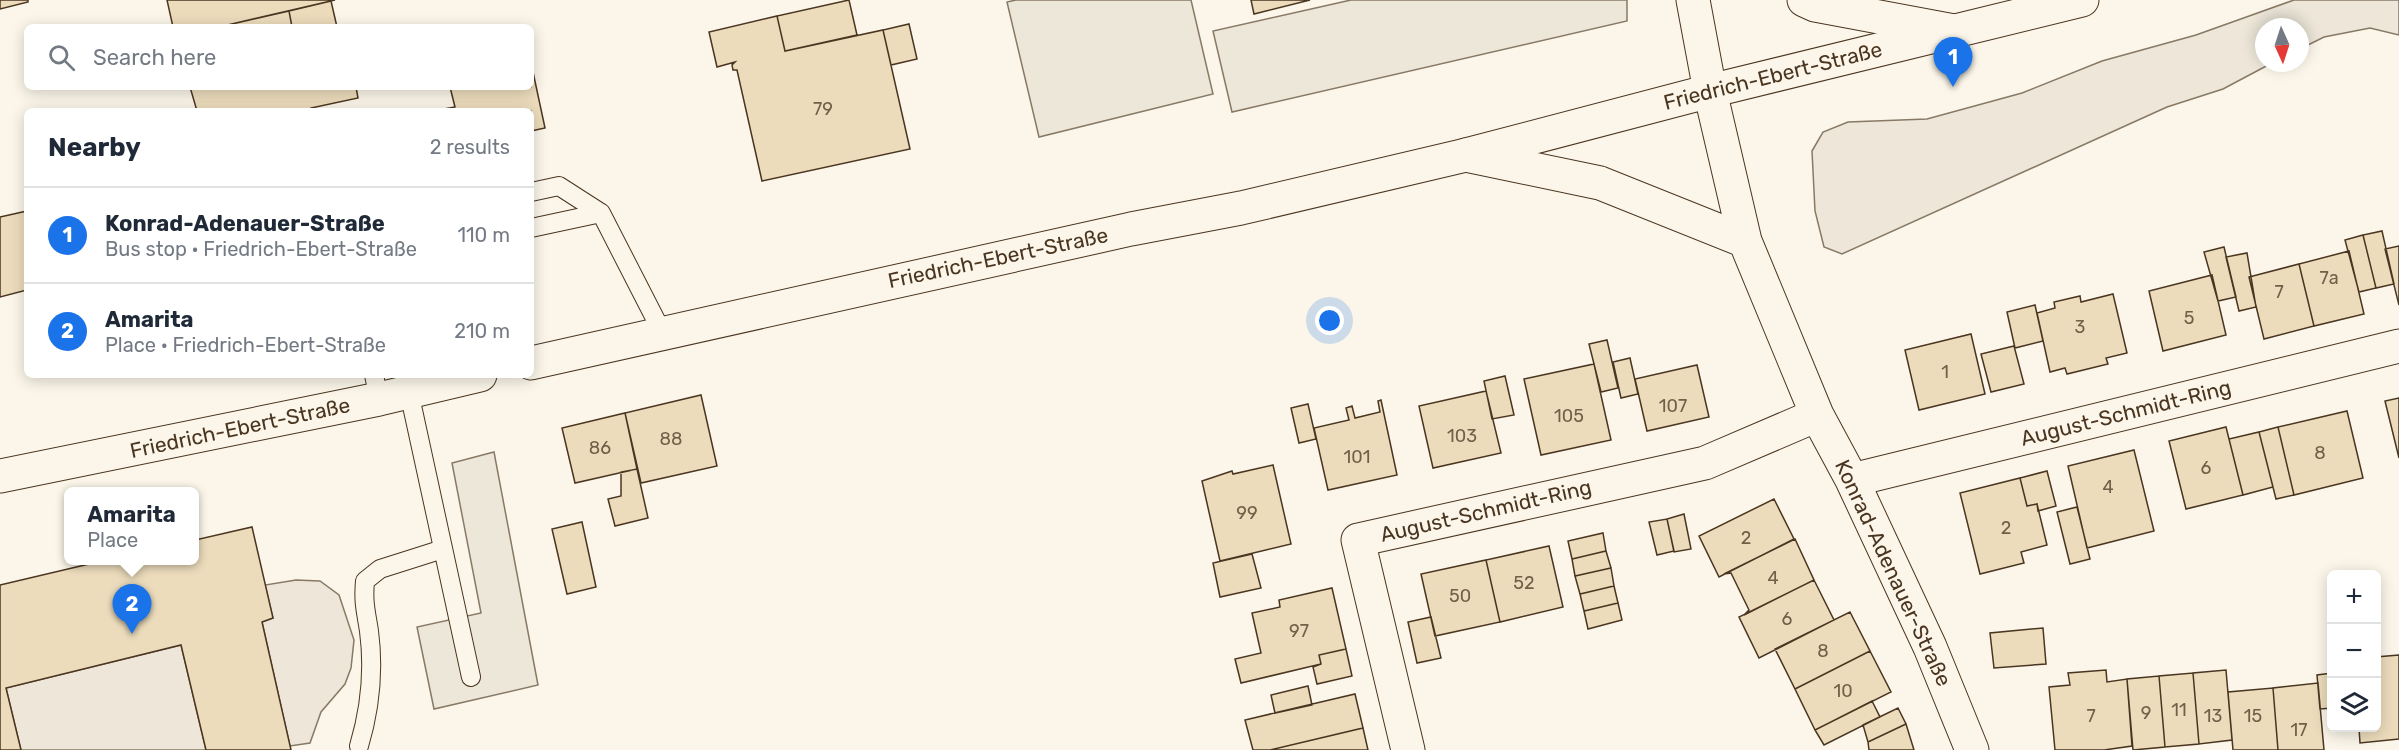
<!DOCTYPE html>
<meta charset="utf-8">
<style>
:root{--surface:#fff;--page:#f6f6f7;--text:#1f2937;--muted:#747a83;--line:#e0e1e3;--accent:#1a73e8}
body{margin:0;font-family:Rubik,sans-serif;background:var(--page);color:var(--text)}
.controls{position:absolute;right:18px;bottom:18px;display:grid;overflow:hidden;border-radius:9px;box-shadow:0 3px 15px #0003}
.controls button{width:54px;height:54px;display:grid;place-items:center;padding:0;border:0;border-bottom:2px solid var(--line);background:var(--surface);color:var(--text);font:30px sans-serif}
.compass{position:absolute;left:2255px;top:18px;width:54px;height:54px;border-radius:50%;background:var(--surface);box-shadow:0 3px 15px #0003;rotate:177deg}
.you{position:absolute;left:1330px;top:321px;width:21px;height:21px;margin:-15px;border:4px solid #fff;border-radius:50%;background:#1a73e8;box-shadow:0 0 0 9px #1a73e833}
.badge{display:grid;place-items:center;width:39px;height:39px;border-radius:50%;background:var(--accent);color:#fff;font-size:20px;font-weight:700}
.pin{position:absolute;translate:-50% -50px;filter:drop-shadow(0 2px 3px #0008)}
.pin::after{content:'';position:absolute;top:32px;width:21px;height:18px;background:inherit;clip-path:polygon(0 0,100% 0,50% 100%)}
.popup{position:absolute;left:64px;top:487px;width:135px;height:78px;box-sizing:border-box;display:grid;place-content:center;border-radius:9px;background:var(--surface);filter:drop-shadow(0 2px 4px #0005);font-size:20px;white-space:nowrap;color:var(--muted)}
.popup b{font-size:22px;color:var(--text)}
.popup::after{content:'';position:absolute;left:50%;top:100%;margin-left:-12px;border:12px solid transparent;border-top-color:var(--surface)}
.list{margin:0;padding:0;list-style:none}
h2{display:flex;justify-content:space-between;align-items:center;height:78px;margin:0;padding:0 24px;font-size:26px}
h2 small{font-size:20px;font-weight:400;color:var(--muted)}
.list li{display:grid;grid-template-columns:39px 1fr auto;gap:18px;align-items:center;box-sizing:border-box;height:96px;padding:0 24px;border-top:2px solid var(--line)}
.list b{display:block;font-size:22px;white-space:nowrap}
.list p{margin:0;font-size:20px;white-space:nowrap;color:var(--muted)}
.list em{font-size:20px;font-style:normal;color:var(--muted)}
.icon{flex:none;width:33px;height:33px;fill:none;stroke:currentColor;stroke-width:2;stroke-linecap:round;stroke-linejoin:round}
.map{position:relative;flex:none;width:2399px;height:750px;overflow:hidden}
.search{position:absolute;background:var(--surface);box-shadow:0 3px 15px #0003;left:24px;top:24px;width:510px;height:66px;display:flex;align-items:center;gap:15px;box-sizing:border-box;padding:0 21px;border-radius:9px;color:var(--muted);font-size:22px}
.panel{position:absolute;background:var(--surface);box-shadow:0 3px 15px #0003;left:24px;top:108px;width:510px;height:270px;border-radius:9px}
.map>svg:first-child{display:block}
.green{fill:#ede6d9;stroke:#887966;stroke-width:1.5}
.parking{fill:#ede7d9;stroke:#887966;stroke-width:1.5}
.building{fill:#ecdcbc;stroke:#4a3520;stroke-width:1.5}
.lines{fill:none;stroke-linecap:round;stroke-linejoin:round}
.service-casing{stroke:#4a3520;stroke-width:20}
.minor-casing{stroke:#4a3520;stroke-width:35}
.primary-casing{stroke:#4a3520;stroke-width:35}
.service{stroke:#fbf6e9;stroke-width:18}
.minor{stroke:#fbf6e9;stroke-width:33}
.primary{stroke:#fbf6e9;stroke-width:33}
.labels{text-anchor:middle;stroke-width:4.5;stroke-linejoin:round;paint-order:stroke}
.number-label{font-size:18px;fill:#725f47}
.street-label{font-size:21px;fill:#4a3520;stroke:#fbf6e9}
</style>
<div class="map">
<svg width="2399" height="750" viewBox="0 0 2399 750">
<rect width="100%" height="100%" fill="#fbf6e9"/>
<path class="green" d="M2294 0H2399V35L2370 28 2324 37 2300 49V27H2264V63H2272L2223 89 2167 107 1842 254 1824 247 1815 211 1812 151 1823 132 1848 122 1927 119 2022 93 2102 61 2196 35Z
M296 580 320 581 339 595 354 640 351 668 345 684 321 712 310 743 290 746 262 622 273 618 265 585Z
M181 645 206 750H21L6 688Z"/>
<path class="parking" d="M1016 0H1191L1213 94 1039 137 1007 2Z
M1351 0H1627V21L1232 112 1213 31Z
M494 452 538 685 434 709 417 627 481 613 452 463Z"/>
<path class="building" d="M0 0H28V2L0 9Z
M167 0H335L219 27H173Z
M849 0 857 35 785 51 777 16Z
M1251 0H1310L1254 14Z
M331 1 337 27H292L289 11Z
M289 11 292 27H219Z
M777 16 785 51 883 30 910 149 762 181 737 70H733L732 65 735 62 717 67 709 32Z
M909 24 917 59 891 65 883 30Z
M533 72 545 128 531 131V111H433L455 107 450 87H531Z
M190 87H356L358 98 311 108 312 111H197Z
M27 211V290L0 297V217Z
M2382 231 2394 284 2376 288 2363 235Z
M2363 235 2376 288 2359 292 2345 240Z
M2399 246V305L2385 249Z
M2224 247 2236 297 2218 301 2204 252Z
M2349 251 2364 314 2314 326 2299 264Z
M2247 253 2256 307 2239 311 2226 257Z
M2299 264 2314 326 2264 339 2249 277Z
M2212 275 2226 335 2163 351 2149 291Z
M2113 294 2127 353 2106 358 2108 364 2067 374 2065 368 2050 372 2037 313 2055 308 2054 302 2080 296 2081 302Z
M2035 305 2043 341 2015 348 2007 312Z
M1971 334 1985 394 1919 410 1905 350Z
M1607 340 1618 388 1601 392 1589 344Z
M2014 346 2024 384 1991 392 1981 354Z
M1630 358 1638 394 1621 398 1613 362Z
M1594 364 1611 440 1541 455 1524 379Z
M1697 365 1709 417 1647 431 1635 379Z
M1505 376 1514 415 1492 419 1484 381Z
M1486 391 1501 453 1433 468 1419 406Z
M701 395 717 466 641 483 625 413Z
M2399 398V458L2385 401Z
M1381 400 1397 475 1328 490 1314 428 1349 420 1346 408 1352 406 1355 418 1380 412 1378 401Z
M1308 404 1316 439 1299 443 1291 408Z
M2347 411 2363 478 2294 495 2278 427Z
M625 413 637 469 575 483 562 428Z
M2226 427 2243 495 2186 509 2169 441Z
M2278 427 2294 495 2276 499 2259 432Z
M2259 432 2273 487 2243 495 2229 439Z
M2134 450 2154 531 2087 548 2068 466Z
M1273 465 1291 544 1220 561 1202 481 1232 471 1233 474Z
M637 469 648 518 615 526 608 499 621 496V472Z
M2047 471 2056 506 2038 511 2037 504 2027 506 2020 478Z
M2020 478 2027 506 2037 504 2047 545 2021 552 2024 563 1980 574 1960 493Z
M1774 499 1794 539 1719 577 1699 536Z
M2077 507 2090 559 2070 564 2057 512Z
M1684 514 1691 549 1674 552 1667 519Z
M1667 519 1674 551 1657 555 1649 522Z
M582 522 596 587 567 594 552 529Z
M252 527 273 618 262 622 291 750H206L181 645 6 688 21 750H0V585L106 560H195V540Z
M1603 533 1606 551 1572 559 1568 541Z
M1795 539 1814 580 1744 615 1749 610 1731 573 1724 574Z
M1549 546 1563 607 1500 622 1486 560Z
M1606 551 1611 568 1575 576 1572 559Z
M1252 554 1261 588 1220 597 1213 563Z
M1486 560 1500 622 1435 636 1421 574Z
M1611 568 1614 586 1580 594 1575 576Z
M1814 580 1834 620 1759 658 1739 617Z
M1614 586 1618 603 1584 611 1580 594Z
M1332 588 1346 649 1319 655 1321 664 1241 683 1235 659 1261 653 1252 613 1280 607 1279 600Z
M1618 603 1622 620 1588 629 1584 611Z
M1850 612 1870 651 1795 689 1775 649Z
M1431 617 1441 658 1417 663 1408 622Z
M2043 628 2046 664 1994 668 1990 633Z
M1346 649 1352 676 1317 684 1313 667 1321 664 1319 655Z
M1870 651 1891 692 1815 730 1795 689Z
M2399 655V739L2360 743 2359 728H2376V657Z
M2106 670 2107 682 2127 679 2132 746 2104 750H2055L2049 687 2070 685 2068 673Z
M2226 670 2232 740 2199 744 2193 673Z
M2193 673 2199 744 2165 747 2159 676Z
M2332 673V708L2320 709 2317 675Z
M2159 676 2165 747 2133 750 2127 679Z
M2318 683 2324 750H2278L2273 688Z
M1308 686 1312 705 1275 713 1271 695Z
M2273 688 2278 750H2233L2228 692Z
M1355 694 1363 728 1270 750H1253L1245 720Z
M1872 701 1880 717 1824 745 1815 730Z
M1898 708 1906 724 1868 742 1863 725Z
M1906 724 1914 750H1869L1868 742Z
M1363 728 1368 750H1270Z"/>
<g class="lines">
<g class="service-casing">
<path id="service" d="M531 192 559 186 601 213
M531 228 601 213 662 332
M374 375 379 399
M409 392 471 677
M359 746C370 709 374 669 369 631 366 611 363 603 365 581L380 569 443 549"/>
</g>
<g class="minor-casing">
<path id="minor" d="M1693 0 1710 91 1745 241 1817 415 1852 480 1930 647 1972 750
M1804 0 1815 5 1954 31
M1466 155 1600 183 1745 241
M1852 480 2399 346
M1408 750 1358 540 1705 463 1817 415"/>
</g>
<g class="primary-casing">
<path id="primary" d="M531 363 1131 229 1241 208 1466 155 1710 91 2082 0
M0 476 379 399 480 375"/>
</g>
<use href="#service" class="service"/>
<use href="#minor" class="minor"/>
<use href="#primary" class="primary"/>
</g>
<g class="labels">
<g class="number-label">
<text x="823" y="115">79</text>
<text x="2329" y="284">7a</text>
<text x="2279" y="298">7</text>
<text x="2189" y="324">5</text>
<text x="2080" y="333">3</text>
<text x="1945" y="378">1</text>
<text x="1673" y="412">107</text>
<text x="1569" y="422">105</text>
<text x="1462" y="442">103</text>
<text x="671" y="445">88</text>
<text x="600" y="454">86</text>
<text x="2320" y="459">8</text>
<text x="1357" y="463">101</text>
<text x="2206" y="474">6</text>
<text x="2108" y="493">4</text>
<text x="1247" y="519">99</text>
<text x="2006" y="534">2</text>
<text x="1746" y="544">2</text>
<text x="1773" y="584">4</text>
<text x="1524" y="589">52</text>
<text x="1460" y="602">50</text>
<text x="1787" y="625">6</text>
<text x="1299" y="637">97</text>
<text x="1823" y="657">8</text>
<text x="1843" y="697">10</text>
<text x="2179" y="716">11</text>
<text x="2146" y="719">9</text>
<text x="2091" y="722">7</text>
<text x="2213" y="722">13</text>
<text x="2253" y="722">15</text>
<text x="2299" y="736">17</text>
</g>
<g class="street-label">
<text transform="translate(1773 76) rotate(-14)" y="7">Friedrich-Ebert-Straße</text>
<text transform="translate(998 258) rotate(-12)" y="7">Friedrich-Ebert-Straße</text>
<text transform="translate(2126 413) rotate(-14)" y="7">August-Schmidt-Ring</text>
<text transform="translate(240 428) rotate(-12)" y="7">Friedrich-Ebert-Straße</text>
<text transform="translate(1486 511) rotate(-13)" y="7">August-Schmidt-Ring</text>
<text transform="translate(1893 573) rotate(65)" y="7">Konrad-Adenauer-Straße</text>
</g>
</g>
</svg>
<div class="controls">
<button>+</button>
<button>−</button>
<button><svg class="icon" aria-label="layers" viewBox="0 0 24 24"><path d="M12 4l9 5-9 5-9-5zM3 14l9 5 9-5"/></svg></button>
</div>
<svg class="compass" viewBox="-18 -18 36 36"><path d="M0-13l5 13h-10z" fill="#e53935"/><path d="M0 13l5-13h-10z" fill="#747a83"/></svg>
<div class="you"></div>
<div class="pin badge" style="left:1953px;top:87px">1</div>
<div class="pin badge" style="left:132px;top:634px">2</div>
<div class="popup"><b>Amarita</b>Place</div>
<div class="search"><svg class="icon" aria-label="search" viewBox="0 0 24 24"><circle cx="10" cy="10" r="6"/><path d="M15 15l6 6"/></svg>Search here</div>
<section class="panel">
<h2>Nearby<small>2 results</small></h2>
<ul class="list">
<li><span class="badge">1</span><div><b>Konrad-Adenauer-Straße</b><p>Bus stop · Friedrich-Ebert-Straße</p></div><em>110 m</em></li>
<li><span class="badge">2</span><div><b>Amarita</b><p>Place · Friedrich-Ebert-Straße</p></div><em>210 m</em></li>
</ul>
</section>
</div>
